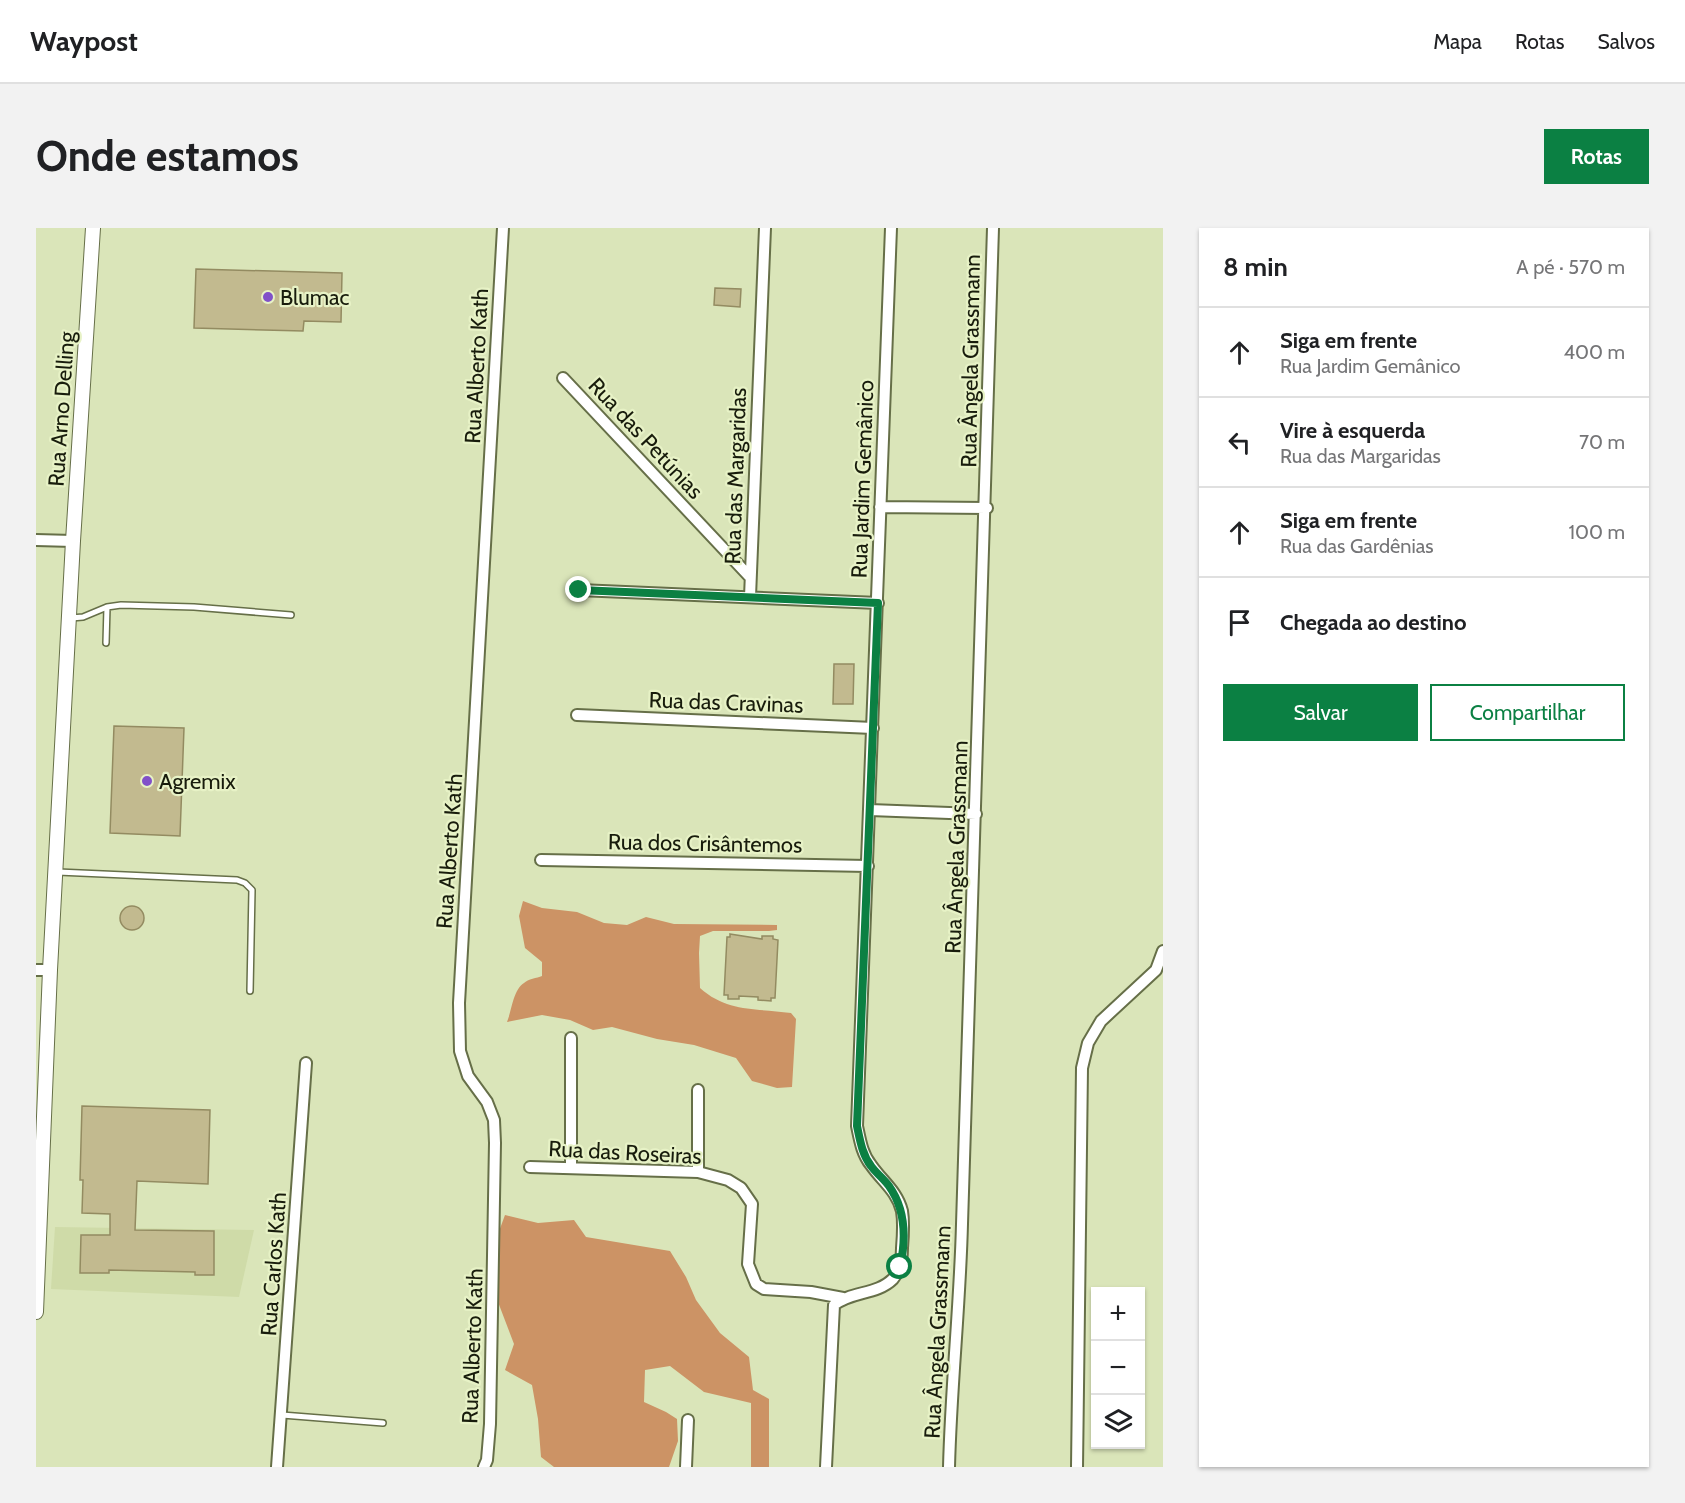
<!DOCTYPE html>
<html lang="pt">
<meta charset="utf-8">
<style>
:root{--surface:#fff;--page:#f2f2f2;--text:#202124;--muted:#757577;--line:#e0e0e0;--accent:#0b8043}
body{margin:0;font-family:Cabin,sans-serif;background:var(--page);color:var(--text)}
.controls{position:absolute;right:18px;bottom:18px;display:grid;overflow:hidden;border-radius:0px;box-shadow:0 2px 4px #0004}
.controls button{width:54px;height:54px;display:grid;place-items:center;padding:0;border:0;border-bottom:2px solid var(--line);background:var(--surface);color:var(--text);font:30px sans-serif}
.stop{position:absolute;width:18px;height:18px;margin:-14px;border:4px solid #0b8043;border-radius:50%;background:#fff}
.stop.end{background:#0b8043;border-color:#fff;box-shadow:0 2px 6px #0008}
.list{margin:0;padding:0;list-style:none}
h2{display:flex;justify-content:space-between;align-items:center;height:78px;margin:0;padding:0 24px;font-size:26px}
h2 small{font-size:20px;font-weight:400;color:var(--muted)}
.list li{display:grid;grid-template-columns:39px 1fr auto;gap:18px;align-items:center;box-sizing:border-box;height:90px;padding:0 24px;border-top:2px solid var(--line)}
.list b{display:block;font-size:22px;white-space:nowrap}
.list p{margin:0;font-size:20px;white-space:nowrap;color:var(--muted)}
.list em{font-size:20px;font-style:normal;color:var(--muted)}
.actions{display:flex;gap:12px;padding:18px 24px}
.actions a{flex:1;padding:14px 0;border:2px solid var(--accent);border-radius:0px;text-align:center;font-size:21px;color:var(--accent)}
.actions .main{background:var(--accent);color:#fff}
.icon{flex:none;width:33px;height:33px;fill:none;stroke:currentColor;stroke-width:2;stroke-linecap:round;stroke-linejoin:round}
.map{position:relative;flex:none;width:1127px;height:1239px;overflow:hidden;border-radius:0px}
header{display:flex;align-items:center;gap:36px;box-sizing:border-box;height:84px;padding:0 30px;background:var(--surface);border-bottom:2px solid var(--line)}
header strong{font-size:28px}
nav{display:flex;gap:33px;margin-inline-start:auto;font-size:21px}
.intro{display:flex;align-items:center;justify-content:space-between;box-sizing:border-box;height:144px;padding:0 36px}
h1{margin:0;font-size:42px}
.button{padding:15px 27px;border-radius:0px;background:var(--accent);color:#fff;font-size:21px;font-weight:700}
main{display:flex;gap:36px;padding:0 36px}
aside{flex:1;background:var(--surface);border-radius:0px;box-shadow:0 2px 4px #0004}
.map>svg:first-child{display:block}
.built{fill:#cfdba8}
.forest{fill:#cc9365}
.building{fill:#c2ba8f;stroke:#938b61;stroke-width:1.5}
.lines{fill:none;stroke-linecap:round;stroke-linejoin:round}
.service-casing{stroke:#666f48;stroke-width:8}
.minor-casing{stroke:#666f48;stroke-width:14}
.tertiary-casing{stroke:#666f48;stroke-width:16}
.service{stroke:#fff;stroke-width:5}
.minor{stroke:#fff;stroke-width:10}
.tertiary{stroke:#fff;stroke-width:14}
.route{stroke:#0b8043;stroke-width:8}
.poi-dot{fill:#8151c9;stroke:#e7f2c6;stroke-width:2}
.labels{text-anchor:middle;stroke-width:4.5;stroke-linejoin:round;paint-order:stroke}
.poi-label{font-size:22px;fill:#181c0c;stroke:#e7f2c6;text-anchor:start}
.street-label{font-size:22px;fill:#181c0c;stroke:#e7f2c6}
</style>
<header>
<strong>Waypost</strong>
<nav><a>Mapa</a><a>Rotas</a><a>Salvos</a></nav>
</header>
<div class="intro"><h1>Onde estamos</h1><a class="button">Rotas</a></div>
<main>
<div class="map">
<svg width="1127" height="1239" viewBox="0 0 1127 1239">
<rect width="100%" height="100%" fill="#dae5b9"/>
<path class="built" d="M19 999 218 1002 203 1069 15 1061Z"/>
<path class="forest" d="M487 673 506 680 541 684 568 695 591 697 610 689 638 696 741 697V702L733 703H677L664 708 663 725 664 760C692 785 721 780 755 785L760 791 756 859 741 860 716 853 700 830 658 817 621 811 576 799 557 802 534 792 506 787 471 794C476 782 477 762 488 755 492 751 501 750 506 748V734L489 720 483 688Z
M469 987 502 995 538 992 550 1009 634 1023 650 1049 660 1072 684 1105 713 1129 717 1162 733 1171V1239H715V1175L668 1164 634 1138 609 1142 608 1174 630 1184 641 1191 642 1213 633 1239H518L505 1229 502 1191 496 1157 469 1142 478 1116 462 1074V1006Z"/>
<path class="building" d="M160 41 306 45 305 94 268 93 267 103 158 100Z
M679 60 705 61 704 79 678 77Z
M798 436H818L817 476H797Z
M78 498 148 500 144 608 74 605Z
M84 690a12 12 0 1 1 24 0a12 12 0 1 1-24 0Z
M694 706 726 711V708H737V711L742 712 739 770H735V773L722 772V769L703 768V771H692V767H688L691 709H694Z
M46 878 174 882 172 956 101 953 99 1002 178 1003V1047H159V1044L73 1042V1045H44L45 1007H74V986L46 985 47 952H44Z"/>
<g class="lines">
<g class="service-casing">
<path id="service" d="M35 390 47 389 71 379 85 377 158 379 255 387
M70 415 71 379
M22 644 201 652 209 655 216 662 214 763
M246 1187 347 1195"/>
</g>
<g class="minor-casing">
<path id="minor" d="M527 150 714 349
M844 279 951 280
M0 312 37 313
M543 362 842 375
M714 369 729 0
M541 487 837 500
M834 582 940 586
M505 632 832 638
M0 742H14
M494 939 662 944 692 952 705 960 716 976 712 1036 720 1056 728 1061 775 1064 807 1070
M535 940V810
M662 944V862
M241 1239 270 835
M448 1239 451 1232 454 1196 459 915 458 892 451 874 432 848 424 823 423 775 467 0
M650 1239 652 1192
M790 1239 798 1077C815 1063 841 1067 857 1051 864 1043 866 1031 866 1020 867 1008 868 995 866 983 861 963 846 953 835 937 826 926 824 912 821 898L855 0
M913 1239C915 1158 924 1077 926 996 938 664 949 332 957 0
M1041 1239 1046 840 1052 815 1065 793 1120 742 1127 723"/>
</g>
<g class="tertiary-casing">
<path id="tertiary" d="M0 1084 14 742 37 313 57 0"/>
</g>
<use href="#service" class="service"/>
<use href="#minor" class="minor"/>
<use href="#tertiary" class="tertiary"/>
</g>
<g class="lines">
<path class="route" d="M543 362 842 375 821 898C824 912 826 926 835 938 840 945 848 951 853 958 870 982 870 1012 864 1039"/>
</g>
<g class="poi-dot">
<circle cx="232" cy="69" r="6"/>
<circle cx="111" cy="553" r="6"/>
</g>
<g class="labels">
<g class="poi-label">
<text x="244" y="77">Blumac</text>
<text x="123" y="561">Agremix</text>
</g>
<g class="street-label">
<text transform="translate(934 133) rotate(-89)" y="8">Rua Ângela Grassmann</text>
<text transform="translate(440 138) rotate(-87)" y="8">Rua Alberto Kath</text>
<text transform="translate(25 181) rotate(-86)" y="8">Rua Arno Delling</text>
<text transform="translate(610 210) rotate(47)" y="8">Rua das Petúnias</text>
<text transform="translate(699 248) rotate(-88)" y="8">Rua das Margaridas</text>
<text transform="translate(826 251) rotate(-88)" y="8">Rua Jardim Gemânico</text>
<text transform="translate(690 474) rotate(2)" y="8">Rua das Cravinas</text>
<text transform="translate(669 615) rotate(1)" y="8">Rua dos Crisântemos</text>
<text transform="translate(920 619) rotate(-88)" y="8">Rua Ângela Grassmann</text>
<text transform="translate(413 623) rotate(-86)" y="8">Rua Alberto Kath</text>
<text transform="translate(589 924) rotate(3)" y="8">Rua das Roseiras</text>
<text transform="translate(237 1036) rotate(-86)" y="8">Rua Carlos Kath</text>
<text transform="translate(901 1104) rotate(-87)" y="8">Rua Ângela Grassmann</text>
<text transform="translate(436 1118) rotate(-88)" y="8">Rua Alberto Kath</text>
</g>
</g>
</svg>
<div class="controls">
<button>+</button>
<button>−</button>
<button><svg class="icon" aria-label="layers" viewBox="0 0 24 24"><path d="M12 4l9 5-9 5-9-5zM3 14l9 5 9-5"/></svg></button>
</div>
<div class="stop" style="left:864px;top:1039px"></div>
<div class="stop end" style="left:543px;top:362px"></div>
</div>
<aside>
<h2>8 min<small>A pé · 570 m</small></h2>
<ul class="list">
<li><svg class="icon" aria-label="ahead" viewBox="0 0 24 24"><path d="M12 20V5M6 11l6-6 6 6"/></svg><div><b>Siga em frente</b><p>Rua Jardim Gemânico</p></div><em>400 m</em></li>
<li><svg class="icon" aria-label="left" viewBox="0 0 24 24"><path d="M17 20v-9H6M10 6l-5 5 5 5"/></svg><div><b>Vire à esquerda</b><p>Rua das Margaridas</p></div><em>70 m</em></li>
<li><svg class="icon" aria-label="ahead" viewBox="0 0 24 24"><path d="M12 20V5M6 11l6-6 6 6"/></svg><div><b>Siga em frente</b><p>Rua das Gardênias</p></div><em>100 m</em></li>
<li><svg class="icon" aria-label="arrive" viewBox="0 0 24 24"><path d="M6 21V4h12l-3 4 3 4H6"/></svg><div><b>Chegada ao destino</b></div></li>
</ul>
<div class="actions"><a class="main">Salvar</a><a>Compartilhar</a></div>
</aside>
</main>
